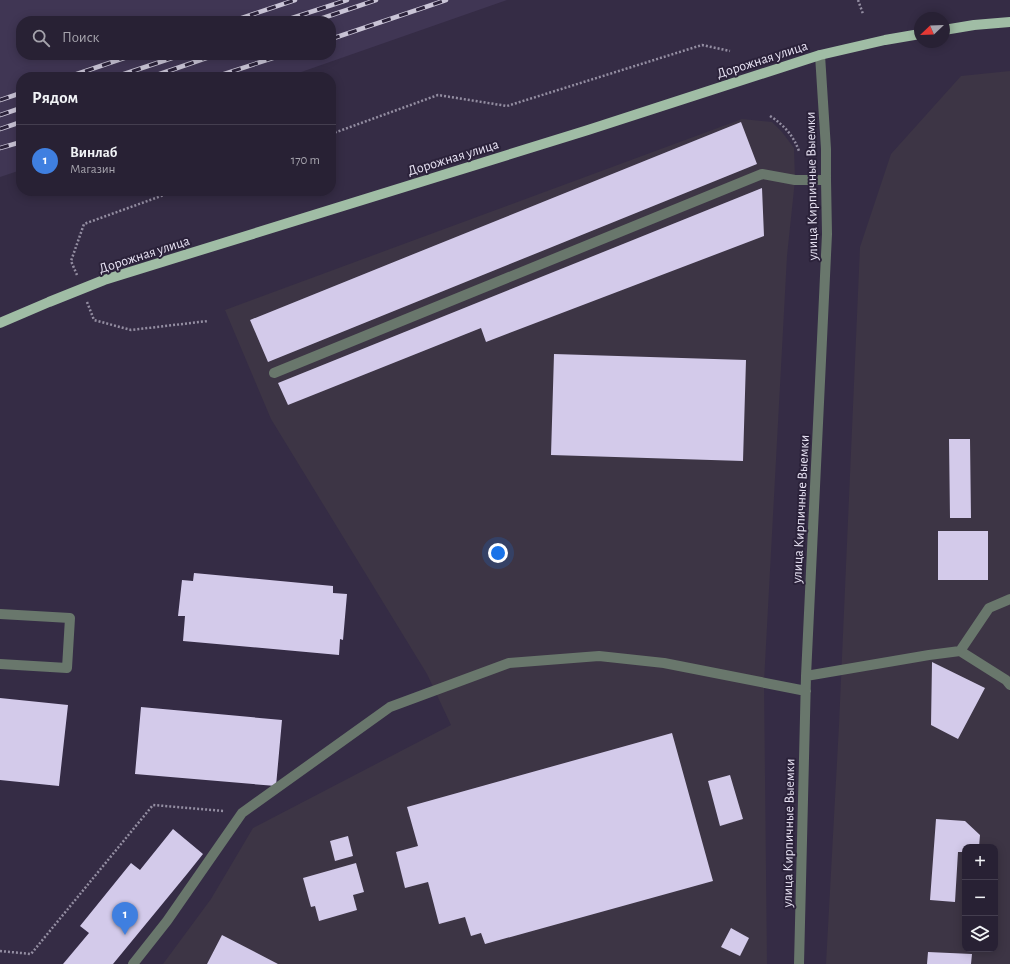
<!DOCTYPE html>
<html lang="ru">
<meta charset="utf-8">
<style>
:root{--surface:#282134;--page:#30293c;--text:#f1f3f6;--muted:#a5a3ac;--line:#443e4f;--accent:#ea580c}
body{margin:0;font-family:"Alegreya Sans",sans-serif;background:var(--page);color:var(--text)}
.controls{position:absolute;right:12px;bottom:12px;display:grid;overflow:hidden;border-radius:8px;box-shadow:0 2px 10px #0003}
.controls button{width:36px;height:36px;display:grid;place-items:center;padding:0;border:0;border-bottom:1px solid var(--line);background:var(--surface);color:var(--text);font:20px sans-serif}
.compass{position:absolute;left:914px;top:12px;width:36px;height:36px;border-radius:50%;background:var(--surface);box-shadow:0 2px 10px #0003;rotate:247deg}
.you{position:absolute;left:498px;top:553px;width:14px;height:14px;margin:-10px;border:3px solid #fff;border-radius:50%;background:#1a73e8;box-shadow:0 0 0 6px #1a73e833}
.badge{display:grid;place-items:center;width:26px;height:26px;border-radius:50%;background:var(--accent);color:#fff;font-size:13px;font-weight:700}
.pin{position:absolute;translate:-50% -33px;filter:drop-shadow(0 1px 2px #0008)}
.pin::after{content:'';position:absolute;top:21px;width:14px;height:12px;background:inherit;clip-path:polygon(0 0,100% 0,50% 100%)}
.list{margin:0;padding:0;list-style:none}
h2{display:flex;justify-content:space-between;align-items:center;height:52px;margin:0;padding:0 16px;font-size:17px}
h2 small{font-size:13px;font-weight:400;color:var(--muted)}
.list li{display:grid;grid-template-columns:26px 1fr auto;gap:12px;align-items:center;box-sizing:border-box;height:72px;padding:0 16px;border-top:1px solid var(--line)}
.list b{display:block;font-size:15px;white-space:nowrap}
.list p{margin:0;font-size:13px;white-space:nowrap;color:var(--muted)}
.list em{font-size:13px;font-style:normal;color:var(--muted)}
.icon{flex:none;width:22px;height:22px;fill:none;stroke:currentColor;stroke-width:2;stroke-linecap:round;stroke-linejoin:round}
.map{position:relative;flex:none;width:1010px;height:964px;overflow:hidden}
.search{position:absolute;background:var(--surface);box-shadow:0 2px 10px #0003;left:16px;top:16px;width:320px;height:44px;display:flex;align-items:center;gap:10px;box-sizing:border-box;padding:0 14px;border-radius:16px;color:var(--muted);font-size:15px}
.panel{position:absolute;background:var(--surface);box-shadow:0 2px 10px #0003;left:16px;top:72px;width:320px;height:124px;border-radius:16px}
.map>svg:first-child{display:block}
.built{fill:#403654;fill-rule:evenodd}
.industrial{fill:#3d3545;fill-rule:evenodd}
.building{fill:#d3caea}
.lines{fill:none;stroke-linecap:round;stroke-linejoin:round}
.path{stroke:#948ea2;stroke-width:2.5;stroke-dasharray:2 2;stroke-linecap:butt}
.minor{stroke:#69776c;stroke-width:10}
.major{stroke:#a0bda5;stroke-width:10}
.rail-casing{stroke:#c9c4d6;stroke-width:4.5}
.rail{stroke:#2b223a;stroke-width:3;stroke-dasharray:9;stroke-linecap:butt}
.labels{text-anchor:middle;stroke-width:4;stroke-linejoin:round;paint-order:stroke}
.street-label{font-size:14px;fill:#e8e3f4;stroke:#2b223a}
</style>
<div class="map">
<svg width="1010" height="964" viewBox="0 0 1010 964">
<rect width="100%" height="100%" fill="#352c45"/>
<path class="built" d="M0 0H507L287 77H21V170L0 177ZM21 21H331V55H21Z"/>
<path class="industrial" d="M1010 71V964H826L839 725 860 247 891 154 961 76ZM965 847H995V949H965Z
M742 119 772 122 782 132 794 148 795 180 787 256 764 682 767 964H163L211 899 253 828 451 725 427 674 271 419 225 310Z"/>
<path class="building" d="M741 122 757 164 268 362 250 320Z
M762 188 764 236 486 342 481 328 288 405 278 383Z
M554 354 746 360 743 461 551 455Z
M949 439H970L971 518H950Z
M938 531H988V580H938Z
M194 573 333 586V593L347 594 343 640 340 639 339 655 183 641 185 616H178L182 580 193 581Z
M932 662 985 688 958 739 931 725Z
M0 698 68 705 59 786 0 780Z
M141 707 282 720 276 786 135 774Z
M672 733 713 881 485 944 481 933 471 936 465 917 439 924 428 882 405 888 396 852 418 846 407 807Z
M730 775 743 819 720 826 708 781Z
M936 819 965 821 980 835 979 847H965V852H958L955 902 930 900Z
M173 829 203 854 187 874 113 964H63L89 933 80 926 131 863 140 870Z
M348 836 353 856 335 861 330 841Z
M356 863 364 892 353 895 357 910 319 921 315 906 311 907 303 878Z
M731 928 749 938 740 956 721 947Z
M222 935 278 964H207Z
M928 952 972 954 971 964H927Z"/>
<g class="lines">
<path class="path" d="M858 0 863 14
M770 116C784 125 793 135 799 151
M331 134 438 95 507 106 702 45 730 51
M77 275 71 261 84 224 175 191
M87 302 94 320 131 330 208 321
M0 951 31 954 153 805 224 811"/>
<path class="minor" d="M274 373 762 174 795 180H826
M0 614 70 618 67 668 0 664
M960 651 989 608 1010 599
M806 676 929 655 960 651 1006 680 1010 685
M133 964 167 921 242 813 390 707 509 663 599 656 664 663 806 691
M799 964 806 676 827 234 826 180V149L820 55"/>
<path class="major" d="M944 30 974 25 1010 22
M0 323 49 302 104 280 588 130 820 55 885 40 920 34"/>
<g class="rail-casing">
<path id="rail" d="M233 21 295 0
M283 21 347 0
M314 21 376 0
M331 39 446 0
M68 77 133 55
M115 77 181 55
M151 77 215 55
M215 77 282 55
M0 100 21 93
M0 115 21 108
M0 129 21 122
M0 148 21 142"/>
</g>
<use href="#rail" class="rail"/>
</g>
<g class="labels">
<g class="street-label">
<text transform="translate(762 59) rotate(-18)" y="5">Дорожная улица</text>
<text transform="translate(453 157) rotate(-17)" y="5">Дорожная улица</text>
<text transform="translate(811 186) rotate(-91)" y="5">улица Кирпичные Выемки</text>
<text transform="translate(144 254) rotate(-18)" y="5">Дорожная улица</text>
<text transform="translate(800 509) rotate(-87)" y="5">улица Кирпичные Выемки</text>
<text transform="translate(788 833) rotate(-89)" y="5">улица Кирпичные Выемки</text>
</g>
</g>
</svg>
<div class="controls">
<button>+</button>
<button>−</button>
<button><svg class="icon" aria-label="layers" viewBox="0 0 24 24"><path d="M12 4l9 5-9 5-9-5zM3 14l9 5 9-5"/></svg></button>
</div>
<svg class="compass" viewBox="-18 -18 36 36"><path d="M0-13l5 13h-10z" fill="#e53935"/><path d="M0 13l5-13h-10z" fill="#a5a3ac"/></svg>
<div class="you"></div>
<div class="pin badge" style="left:125px;top:935px;background:#3f7fe0">1</div>
<div class="search"><svg class="icon" aria-label="search" viewBox="0 0 24 24"><circle cx="10" cy="10" r="6"/><path d="M15 15l6 6"/></svg>Поиск</div>
<section class="panel">
<h2>Рядом<small></small></h2>
<ul class="list">
<li><span class="badge" style="background:#3f7fe0">1</span><div><b>Винлаб</b><p>Магазин</p></div><em>170 m</em></li>
</ul>
</section>
</div>
